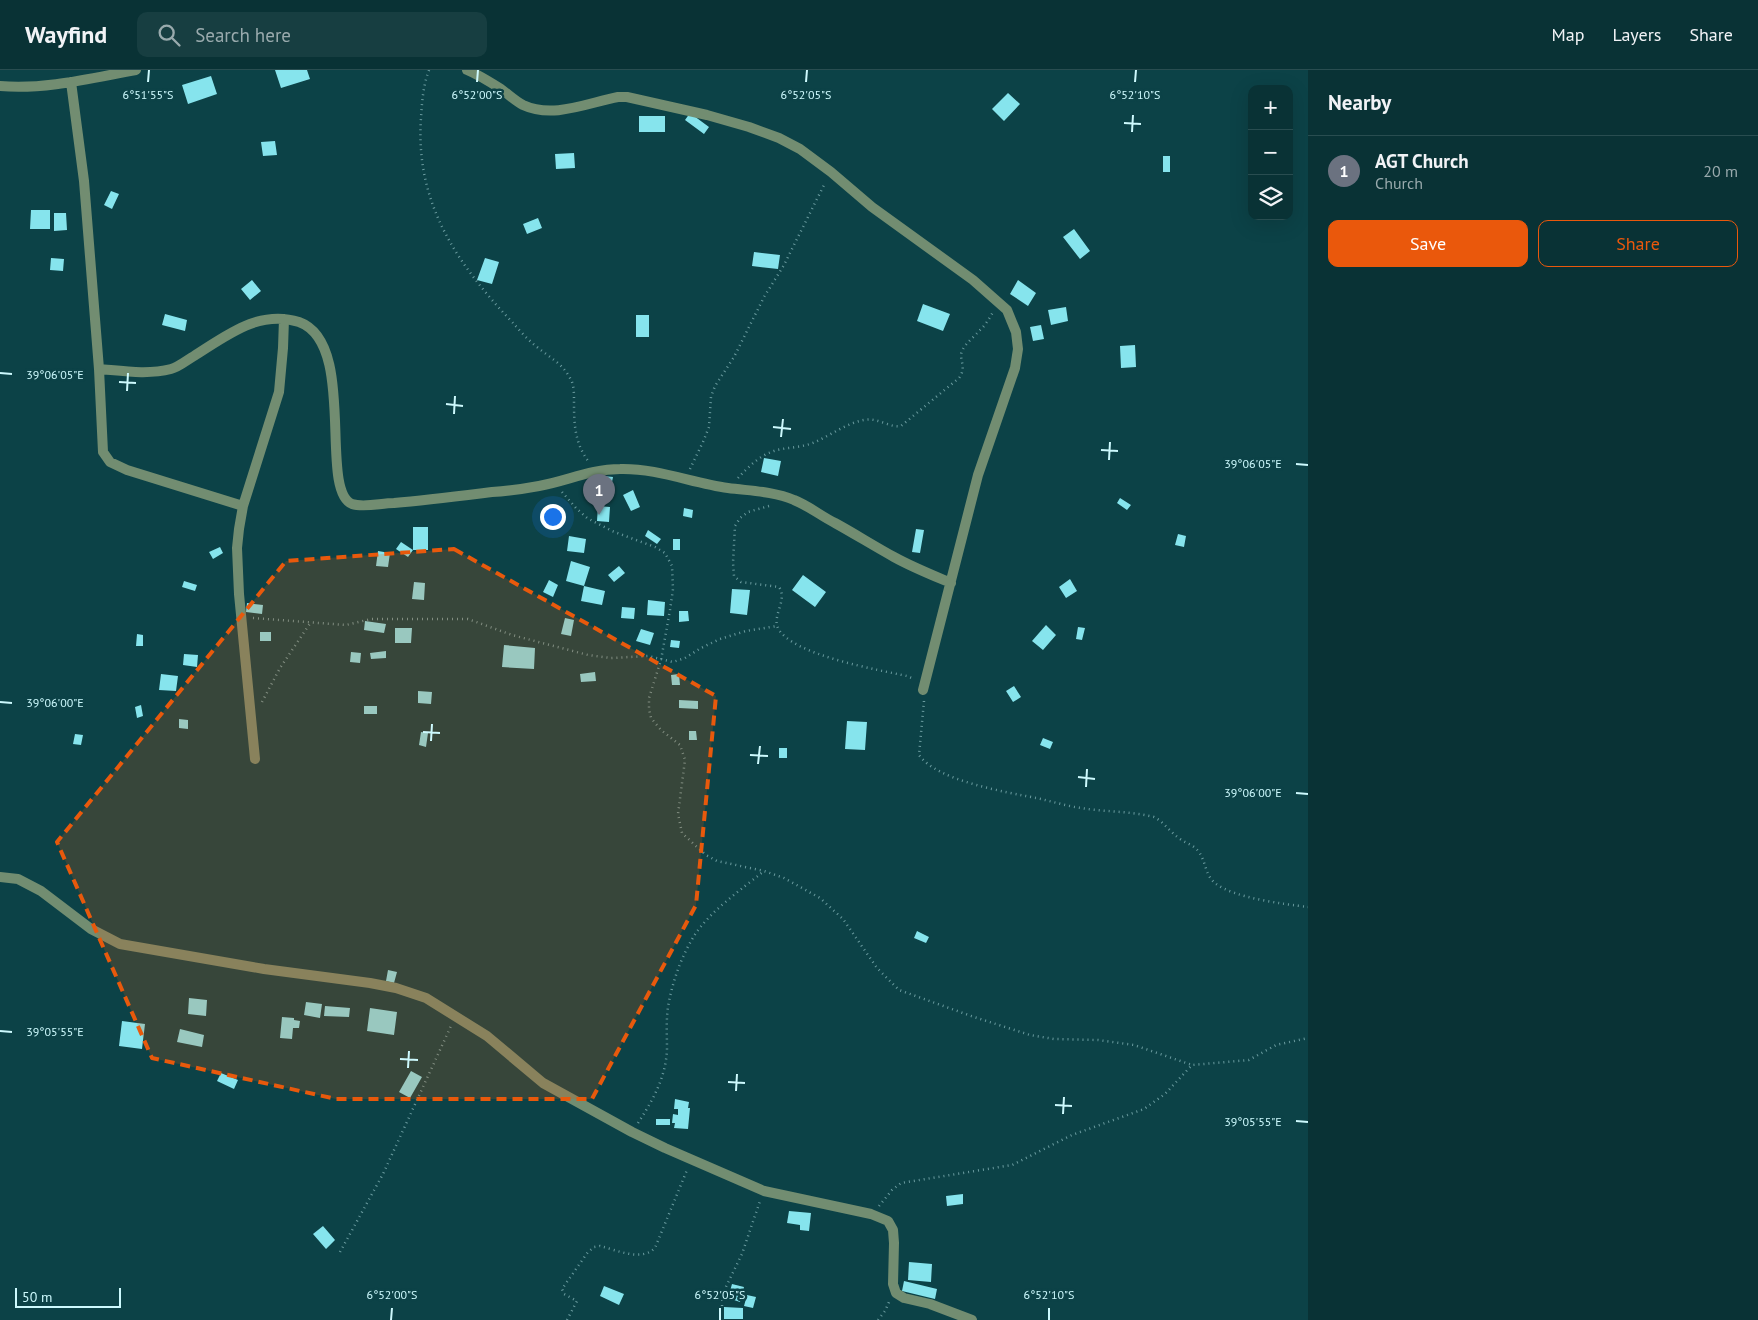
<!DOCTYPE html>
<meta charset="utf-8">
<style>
:root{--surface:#093235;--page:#173e41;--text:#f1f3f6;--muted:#99aaad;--line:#294d50;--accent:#ea580c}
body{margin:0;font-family:"PT Sans",sans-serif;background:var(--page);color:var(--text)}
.controls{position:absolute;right:15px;top:15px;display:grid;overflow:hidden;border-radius:10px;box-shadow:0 5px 20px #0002}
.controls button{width:45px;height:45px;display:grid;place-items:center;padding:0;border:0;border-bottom:1px solid var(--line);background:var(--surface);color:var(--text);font:25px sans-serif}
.scale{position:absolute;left:15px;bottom:12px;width:106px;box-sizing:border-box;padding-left:5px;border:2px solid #cdf9fd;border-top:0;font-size:14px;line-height:18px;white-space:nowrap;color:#cdf9fd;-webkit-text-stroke:4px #0c4247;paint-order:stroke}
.you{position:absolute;left:552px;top:446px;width:18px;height:18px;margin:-12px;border:4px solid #fff;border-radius:50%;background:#1a73e8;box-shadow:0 0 0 8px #1a73e833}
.badge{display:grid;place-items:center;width:32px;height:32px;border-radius:50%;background:var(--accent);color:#fff;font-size:16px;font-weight:700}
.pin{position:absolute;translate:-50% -41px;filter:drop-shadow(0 1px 2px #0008)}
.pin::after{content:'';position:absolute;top:26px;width:18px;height:15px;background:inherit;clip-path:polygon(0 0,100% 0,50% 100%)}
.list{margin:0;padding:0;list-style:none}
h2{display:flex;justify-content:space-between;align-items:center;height:65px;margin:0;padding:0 20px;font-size:21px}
h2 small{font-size:16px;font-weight:400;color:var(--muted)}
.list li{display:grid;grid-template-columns:32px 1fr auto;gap:15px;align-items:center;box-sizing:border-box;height:70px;padding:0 20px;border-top:1px solid var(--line)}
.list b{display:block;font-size:19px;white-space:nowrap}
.list p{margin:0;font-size:16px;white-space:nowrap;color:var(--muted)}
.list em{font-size:16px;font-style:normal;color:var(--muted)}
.actions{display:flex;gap:10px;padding:15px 20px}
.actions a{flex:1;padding:11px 0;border:1px solid var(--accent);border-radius:10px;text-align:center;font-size:18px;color:var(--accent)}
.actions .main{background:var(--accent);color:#fff}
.icon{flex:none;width:28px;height:28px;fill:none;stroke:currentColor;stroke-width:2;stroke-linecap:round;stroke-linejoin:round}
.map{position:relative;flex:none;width:1308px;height:1250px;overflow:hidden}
header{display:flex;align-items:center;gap:30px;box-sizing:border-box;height:70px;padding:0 25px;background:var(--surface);border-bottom:1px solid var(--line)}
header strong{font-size:24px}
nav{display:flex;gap:28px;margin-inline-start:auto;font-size:18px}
.search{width:350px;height:45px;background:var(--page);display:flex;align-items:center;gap:12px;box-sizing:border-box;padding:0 18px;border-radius:10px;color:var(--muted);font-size:19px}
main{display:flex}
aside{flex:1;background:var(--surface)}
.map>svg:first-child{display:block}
.building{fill:#86e4ed}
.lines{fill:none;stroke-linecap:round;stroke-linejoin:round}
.path{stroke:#6a9b9f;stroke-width:2.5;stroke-dasharray:1 4;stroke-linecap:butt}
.minor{stroke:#728d71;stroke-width:10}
.marked{fill:#e8590c;fill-opacity:0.2;stroke:#e8590c;stroke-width:4;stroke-dasharray:10 6;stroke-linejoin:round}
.ticks{fill:none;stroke:#cdf9fd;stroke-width:2}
.ticks-label{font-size:12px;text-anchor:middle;fill:#cdf9fd;stroke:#0c4247;stroke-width:5;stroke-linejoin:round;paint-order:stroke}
</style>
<header>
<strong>Wayfind</strong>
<div class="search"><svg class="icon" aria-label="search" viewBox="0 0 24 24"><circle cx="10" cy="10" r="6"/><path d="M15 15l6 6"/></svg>Search here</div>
<nav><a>Map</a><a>Layers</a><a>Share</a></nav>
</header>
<main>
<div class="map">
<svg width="1308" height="1250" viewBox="0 0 1308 1250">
<rect width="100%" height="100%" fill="#0c4247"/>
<path class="building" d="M275 0H307L310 9 281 18Z
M211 6 217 24 188 34 182 15Z
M1008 23 1020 34 1004 51 992 39Z
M690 43 709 57 704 64 685 50Z
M639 46H665V62H639Z
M275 71 277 85 263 86 261 72Z
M574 83 575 98 556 99 555 84Z
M1163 86H1170V102H1163Z
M111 121 119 124 112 139 104 135Z
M31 140H50V159H30Z
M54 143H66L67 160 54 161Z
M538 148 542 158 527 164 523 154Z
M1074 159 1090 181 1080 189 1063 167Z
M754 182 780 185 778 199 752 196Z
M51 188 64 189 63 201 50 200Z
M485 188 499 192 492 214 477 210Z
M252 210 261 221 250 230 241 219Z
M1018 210 1036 223 1028 236 1010 224Z
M923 234 950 244 943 261 917 251Z
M1066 237 1068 251 1051 255 1048 240Z
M165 244 187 250 185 261 162 255Z
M636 245H649V267H636Z
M1041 255 1044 269 1033 271 1030 257Z
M1135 275 1136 297 1121 298 1120 276Z
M764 388 781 391 778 406 761 402Z
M604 406 613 407 610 422 601 420Z
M633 420 640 437 631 441 623 425Z
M1120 428 1131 435 1127 440 1117 433Z
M598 436 610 437 609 452 597 451Z
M684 438 693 440 692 448 683 446Z
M413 457H428V480H413L408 487 396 479 401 472 413 480Z
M916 459 924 460 920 483 912 482Z
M648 460 661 469 657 474 645 466Z
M1178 464 1186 466 1184 477 1175 475Z
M569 466 586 469 584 483 567 481Z
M673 469H680V480H673Z
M220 477 223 483 213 489 209 482Z
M378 481 390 483 388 497 376 496Z
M571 491 590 497 584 516 566 511Z
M619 496 625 503 614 512 608 505Z
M803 505 826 522 815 537 792 520Z
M1070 509 1077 521 1066 528 1059 517Z
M549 510 558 515 553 527 543 522Z
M184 511 197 515 195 521 182 517Z
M414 512 425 513 424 530 412 529Z
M584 516 605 521 602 535 581 531Z
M732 519 750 520 747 545 730 543Z
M648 530 665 532 664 546 647 545Z
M247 533 263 535 262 544 246 542Z
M622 537 635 538 634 549 621 548Z
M679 541H688L689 551 679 552Z
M565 548 574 550 571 566 561 564Z
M365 551 386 554 384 563 364 560Z
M1046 555 1056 565 1043 580 1032 571Z
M1078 557 1085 558 1082 570 1076 569Z
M395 558H412L411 573H395Z
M641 559 654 563 650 575 636 571Z
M260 562H271V571H260Z
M137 564 143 565V576H136Z
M671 570 680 571 679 578 670 577Z
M504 575 535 578 534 599 502 597Z
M386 581V588L371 589 370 583Z
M351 582 361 583 360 593 350 592Z
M184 584 198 585 197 597 183 595Z
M595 602 596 611 581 612 580 604Z
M161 604 178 606 176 621 159 620Z
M679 604 680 615H672L671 605Z
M1014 616 1021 627 1013 632 1006 621Z
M418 621 432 622 431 634 418 633Z
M679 630 698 631V639L679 638Z
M141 635 143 646 137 648 135 637Z
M364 636H377V644H364Z
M179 649 188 650V659L179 658Z
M847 651 867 652 865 680 845 679Z
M689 661H696L697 670H689Z
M421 662 428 663 426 677 419 675Z
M75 664 83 665 81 675 73 674Z
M1043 668 1053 672 1050 679 1040 675Z
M779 678H787V688H779Z
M917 861 929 867 926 873 914 868Z
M388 900 397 902 394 913 386 911Z
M189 928 207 930 206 946 188 944Z
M306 932 322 934 320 948 304 945Z
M325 936 350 938 349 947 324 946Z
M370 938 397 942 394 965 367 961Z
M282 947 294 948V950L300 951 299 958H293L292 969 280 968Z
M122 951 145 954 142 979 119 976Z
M180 959 204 965 202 977 177 972Z
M411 1001 422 1007 410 1028 399 1022Z
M221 1003 238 1010 234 1019 217 1011Z
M675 1029 689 1032 688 1038H690L688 1059 674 1058 675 1053H672L673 1044 678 1045V1039H674Z
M656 1049H670V1055H656Z
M963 1124V1134L947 1136 946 1126Z
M789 1141 811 1143 809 1161 800 1160V1155L787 1153Z
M323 1156 335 1170 326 1179 313 1164Z
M909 1192 932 1194 931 1212 908 1210Z
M904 1211 937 1219 935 1229 902 1221Z
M732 1214 744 1217 740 1232 728 1228Z
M604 1216 624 1224 619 1235 600 1226Z
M747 1225 756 1227 753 1238 744 1236Z
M724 1237 743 1238V1249H724Z"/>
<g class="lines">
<path class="path" d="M429 0C423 16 422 32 421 48 415 133 457 194 513 253 520 261 528 270 537 277 549 287 563 294 570 308 574 314 574 323 574 330 574 352 574 373 589 392
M690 399 703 372 709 357 711 327 715 316 734 287 764 227 784 195 825 113
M738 408C750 395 763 382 782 379 793 377 804 377 815 372 831 365 847 353 864 350 878 347 889 358 901 356L959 308C968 296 957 289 963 279 967 272 974 267 979 261 985 256 989 249 993 242
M562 422 576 438 587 448 612 461 655 477 665 483 672 496 673 519 670 540 661 590 649 628V639L651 648 661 660 680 675 685 690 678 744 682 763 697 777 706 785 717 791 764 801 784 808 820 828 843 849 877 898 899 920 974 947 1030 965 1054 969 1098 970 1134 975 1192 995
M769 436 748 442 740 448 735 456 733 493 734 506 741 512 779 517C788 530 772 545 778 558 791 585 879 600 907 606L914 609
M253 548 346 555 371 549H468L512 565 588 585 611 588 648 586 673 592 685 588 701 578 720 569 746 561 777 556
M924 631 919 685C937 711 1006 722 1036 728 1051 731 1066 736 1081 738 1105 742 1130 741 1154 747 1164 752 1170 762 1180 769 1187 774 1194 775 1199 782 1206 792 1205 805 1215 813 1233 828 1284 834 1308 837
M262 632 280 598 311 552
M638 1053C653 1030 666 1007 667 979 667 965 666 951 668 937 672 913 681 887 694 866 710 841 742 819 764 801
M879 1136 892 1120 901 1113 1012 1095 1072 1065 1144 1039 1165 1024 1192 995 1249 990 1276 975 1308 968
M340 1182 383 1104 451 956
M722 1236 723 1223 742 1184 760 1131
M567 1250 577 1231 564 1224 562 1219 588 1182 594 1177 600 1176C617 1180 641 1192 655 1178L687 1100
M878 1250 885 1241 889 1232"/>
<path class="minor" d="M467 0C479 5 490 12 501 19 508 24 515 31 523 35 553 49 587 33 618 27H627L707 45 749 57 779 68 800 79 831 102 872 137 973 210 1007 240 1016 262 1018 279 1015 298 978 405 923 620
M71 12 84 111 99 299 103 382 110 392 127 400 243 436
M0 16C45 20 92 8 136 0
M99 299C123 301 148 305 171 299 179 297 187 290 194 286 226 266 259 239 299 252 358 273 318 420 352 434 364 438 381 433 394 433 427 430 459 426 492 422 508 421 523 419 539 416 567 411 591 399 620 399 657 398 692 413 728 418 750 421 773 421 794 430 809 436 821 446 835 453 855 464 874 476 894 487 912 497 932 505 951 513
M255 689 239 524 237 478 239 459 243 436 279 322 283 278 284 249
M0 807 18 809 41 821 91 859 120 874 264 899 370 913 396 918 426 928 487 966 543 1013 632 1062 665 1078 764 1121 871 1144 888 1151 893 1160 894 1173 893 1214 896 1223 904 1228 930 1234 972 1250"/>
</g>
<path class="marked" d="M454 479 716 626 696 835 592 1029H336L152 988 57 772 286 491Z"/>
<path class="ticks" d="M148 12 149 0M477 12 478 0M806 12 807 0M1135 12 1136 0M1124 53 1141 54M1132 62 1133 45M0 303 12 304M119 312 136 313M127 321 128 303M446 334 463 336M454 344 455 326M773 357 791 359M781 367 783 349M1101 380 1118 381M1109 390 1110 372M1296 394 1308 395M0 632 12 633M423 662 440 663M431 671 432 654M750 685 768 686M758 694 760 676M1078 707 1095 709M1086 717 1087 699M1296 723 1308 724M0 961 12 962M400 989 418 990M408 998 409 981M728 1012 745 1013M736 1021 737 1004M1055 1035 1072 1036M1063 1044 1064 1027M1296 1051 1308 1052M391 1250 392 1238M720 1250V1238M1049 1250V1238"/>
<g class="ticks-label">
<text x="148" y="29">6°51'55"S</text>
<text x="477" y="29">6°52'00"S</text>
<text x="806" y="29">6°52'05"S</text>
<text x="1135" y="29">6°52'10"S</text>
<text x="55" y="309">39°06'05"E</text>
<text x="1253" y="398">39°06'05"E</text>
<text x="55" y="637">39°06'00"E</text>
<text x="1253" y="727">39°06'00"E</text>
<text x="55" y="966">39°05'55"E</text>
<text x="1253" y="1056">39°05'55"E</text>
<text x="392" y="1229">6°52'00"S</text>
<text x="720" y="1229">6°52'05"S</text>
<text x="1049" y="1229">6°52'10"S</text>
</g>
</svg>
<div class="controls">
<button>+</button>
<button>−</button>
<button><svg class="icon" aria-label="layers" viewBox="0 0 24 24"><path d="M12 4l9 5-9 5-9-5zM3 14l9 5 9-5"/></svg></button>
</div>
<div class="scale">50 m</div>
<div class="you"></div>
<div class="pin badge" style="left:599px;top:445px;background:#6b7280">1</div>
</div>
<aside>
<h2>Nearby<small></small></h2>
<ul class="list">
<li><span class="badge" style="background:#6b7280">1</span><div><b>AGT Church</b><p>Church</p></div><em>20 m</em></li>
</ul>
<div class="actions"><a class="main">Save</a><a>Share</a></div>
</aside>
</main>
